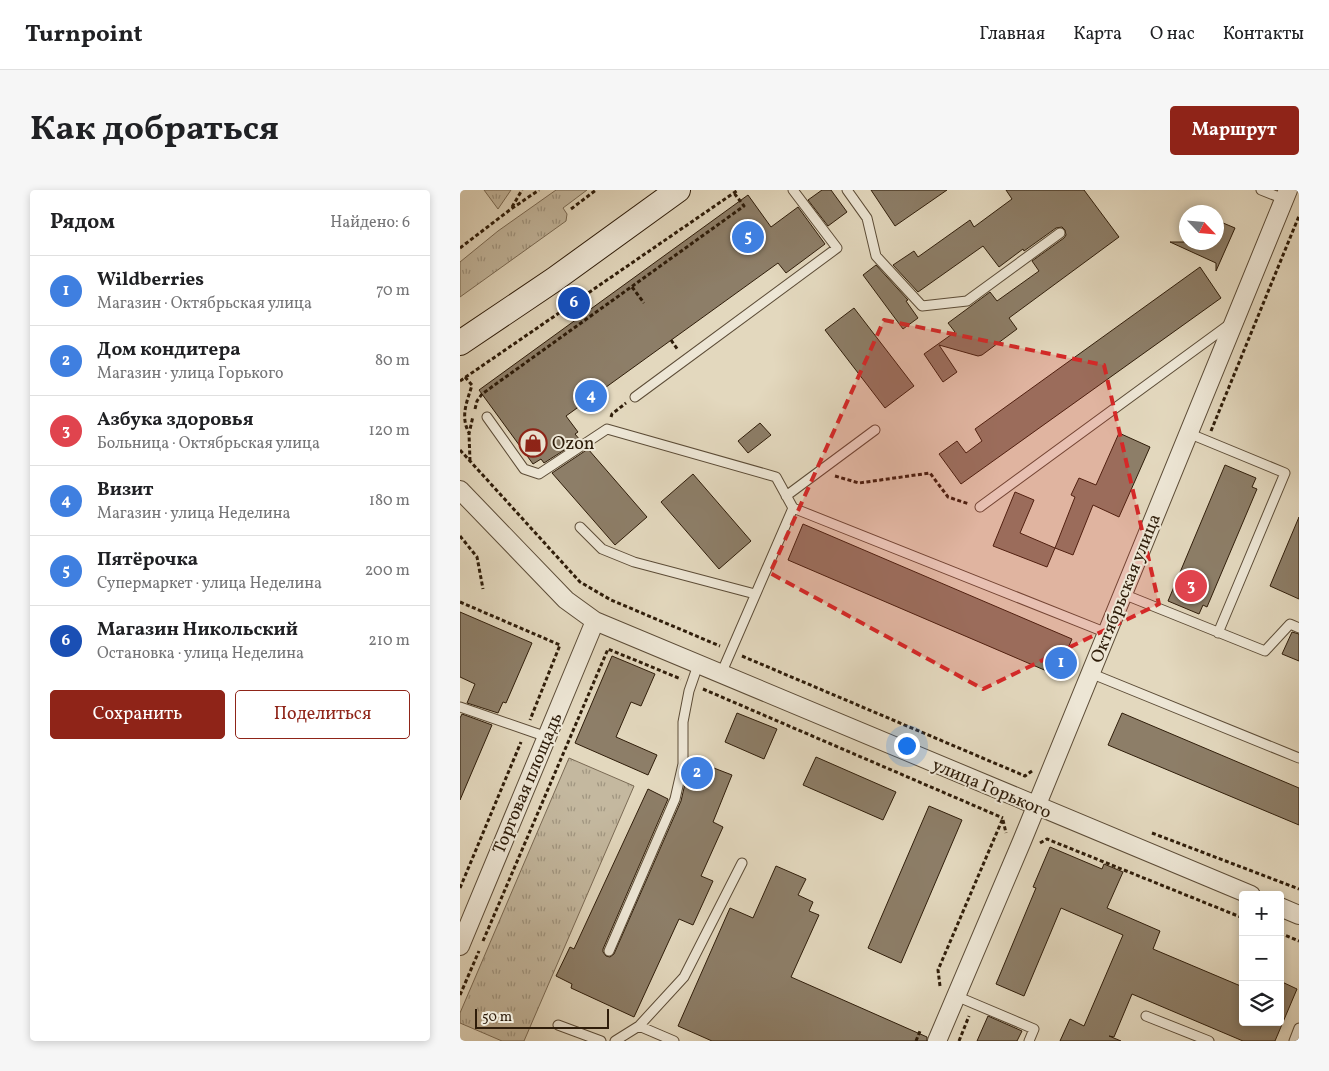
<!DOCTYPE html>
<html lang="ru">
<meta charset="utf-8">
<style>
:root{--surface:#fff;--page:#f6f6f6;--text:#202124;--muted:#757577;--line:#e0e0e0;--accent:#8f2418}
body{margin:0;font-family:Vollkorn,serif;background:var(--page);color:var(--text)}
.controls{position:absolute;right:15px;bottom:15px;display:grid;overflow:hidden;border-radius:5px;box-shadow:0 2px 8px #0003}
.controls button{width:45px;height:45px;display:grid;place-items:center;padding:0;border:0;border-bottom:1px solid var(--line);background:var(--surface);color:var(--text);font:25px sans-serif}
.compass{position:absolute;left:719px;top:15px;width:45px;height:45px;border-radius:50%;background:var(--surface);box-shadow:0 2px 8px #0003;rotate:116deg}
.scale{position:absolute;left:15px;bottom:12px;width:134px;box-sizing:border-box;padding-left:5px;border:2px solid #2f1d0a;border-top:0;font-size:14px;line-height:18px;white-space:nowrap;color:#2f1d0a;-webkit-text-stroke:4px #ede6d5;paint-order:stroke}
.you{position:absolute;left:446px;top:555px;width:18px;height:18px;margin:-12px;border:4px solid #fff;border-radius:50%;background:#1a73e8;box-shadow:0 0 0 8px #1a73e833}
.badge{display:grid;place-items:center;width:32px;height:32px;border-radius:50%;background:var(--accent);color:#fff;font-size:16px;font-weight:700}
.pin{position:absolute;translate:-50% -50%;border:2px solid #fff;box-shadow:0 1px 5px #0006}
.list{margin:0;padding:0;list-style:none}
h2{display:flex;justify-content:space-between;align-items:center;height:65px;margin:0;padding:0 20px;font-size:21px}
h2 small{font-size:16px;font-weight:400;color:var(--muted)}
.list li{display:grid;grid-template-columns:32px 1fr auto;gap:15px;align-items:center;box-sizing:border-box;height:70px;padding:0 20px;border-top:1px solid var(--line)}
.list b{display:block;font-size:19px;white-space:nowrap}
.list p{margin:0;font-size:16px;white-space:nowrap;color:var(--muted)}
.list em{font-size:16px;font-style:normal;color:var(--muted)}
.actions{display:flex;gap:10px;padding:15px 20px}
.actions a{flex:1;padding:11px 0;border:1px solid var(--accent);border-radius:5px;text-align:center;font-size:18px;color:var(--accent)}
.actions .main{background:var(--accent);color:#fff}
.icon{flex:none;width:28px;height:28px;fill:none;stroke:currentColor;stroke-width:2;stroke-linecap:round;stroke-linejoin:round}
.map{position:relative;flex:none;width:839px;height:851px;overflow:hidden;border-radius:5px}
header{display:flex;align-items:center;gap:30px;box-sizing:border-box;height:70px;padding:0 25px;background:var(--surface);border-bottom:1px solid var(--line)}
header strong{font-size:24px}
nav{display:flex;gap:28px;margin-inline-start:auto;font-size:18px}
.intro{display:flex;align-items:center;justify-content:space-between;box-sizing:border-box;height:120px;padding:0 30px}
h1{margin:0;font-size:35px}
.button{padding:12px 22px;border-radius:5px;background:var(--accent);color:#fff;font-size:18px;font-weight:700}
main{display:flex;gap:30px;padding:0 30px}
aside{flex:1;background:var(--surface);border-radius:5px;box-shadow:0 2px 8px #0003}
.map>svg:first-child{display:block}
.grass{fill:url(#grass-tufts);stroke:#7a6a54}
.building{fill:#8d7e68;stroke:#2f1d0a}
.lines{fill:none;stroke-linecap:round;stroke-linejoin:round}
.lane-casing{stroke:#5c4c37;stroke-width:11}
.street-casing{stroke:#5c4c37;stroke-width:20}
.secondary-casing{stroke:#2f1d0a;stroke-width:26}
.path{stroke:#2f1d0a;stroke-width:3;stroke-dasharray:4 2.5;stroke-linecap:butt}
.lane{stroke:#ede6d5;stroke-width:9}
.street{stroke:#ede6d5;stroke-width:18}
.secondary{stroke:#ede6d5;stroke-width:24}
.marked{fill:#d62828;fill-opacity:0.2;stroke:#d62828;stroke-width:4;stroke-dasharray:10 6;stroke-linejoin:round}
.labels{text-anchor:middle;stroke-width:4;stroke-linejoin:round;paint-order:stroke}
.poi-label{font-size:18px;fill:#2f1d0a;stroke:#ede6d5;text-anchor:start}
.street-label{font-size:18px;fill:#2f1d0a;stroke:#ede6d5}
</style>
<header>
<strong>Turnpoint</strong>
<nav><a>Главная</a><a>Карта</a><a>О нас</a><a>Контакты</a></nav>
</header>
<div class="intro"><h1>Как добраться</h1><a class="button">Маршрут</a></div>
<main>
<aside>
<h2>Рядом<small>Найдено: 6</small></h2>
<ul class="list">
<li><span class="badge" style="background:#3f7fe0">1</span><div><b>Wildberries</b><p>Магазин · Октябрьская улица</p></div><em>70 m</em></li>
<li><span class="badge" style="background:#3f7fe0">2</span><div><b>Дом кондитера</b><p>Магазин · улица Горького</p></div><em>80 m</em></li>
<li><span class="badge" style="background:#e0444e">3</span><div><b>Азбука здоровья</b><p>Больница · Октябрьская улица</p></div><em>120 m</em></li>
<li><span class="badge" style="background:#3f7fe0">4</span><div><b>Визит</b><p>Магазин · улица Неделина</p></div><em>180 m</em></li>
<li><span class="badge" style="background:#3f7fe0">5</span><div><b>Пятёрочка</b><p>Супермаркет · улица Неделина</p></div><em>200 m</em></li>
<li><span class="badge" style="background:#1a4fb4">6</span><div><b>Магазин Никольский</b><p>Остановка · улица Неделина</p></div><em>210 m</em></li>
</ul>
<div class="actions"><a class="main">Сохранить</a><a>Поделиться</a></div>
</aside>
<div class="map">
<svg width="839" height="851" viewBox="0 0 839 851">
<defs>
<pattern id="grass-tufts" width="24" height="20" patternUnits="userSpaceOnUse" patternTransform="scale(1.25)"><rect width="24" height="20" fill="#c4b89f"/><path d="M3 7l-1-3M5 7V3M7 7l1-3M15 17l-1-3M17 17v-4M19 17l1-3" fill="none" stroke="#a09580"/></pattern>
</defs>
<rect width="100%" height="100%" fill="#e3d8be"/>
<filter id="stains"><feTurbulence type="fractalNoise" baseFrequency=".004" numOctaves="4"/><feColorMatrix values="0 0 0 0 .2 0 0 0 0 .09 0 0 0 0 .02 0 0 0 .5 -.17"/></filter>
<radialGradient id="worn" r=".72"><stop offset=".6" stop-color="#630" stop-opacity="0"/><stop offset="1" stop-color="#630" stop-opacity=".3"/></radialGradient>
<path class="grass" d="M24 0H51L38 19Z
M96 0H127L103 18 107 24 106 31 0 107V72L38 41Z
M109 568 174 596 64 851H42L0 833V823Z"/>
<path class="building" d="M362 0H371L387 22 368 36 348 10Z
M411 0H487L435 36Z
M546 0H624L659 47 549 128 557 139 522 165 518 166 479 155 497 182 483 192 464 164 495 142 488 133 530 102 537 111 579 81 572 71 604 48 606 45 605 40 602 37 596 38 564 61 563 59 539 77 523 56 458 102 433 75 454 61 458 67 510 30 514 37 552 9Z
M288 5 311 37 338 17 365 54 326 83 318 73 106 226 118 242 115 244 120 250 84 273 81 269 73 274 19 200Z
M756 30 775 38 756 81V73L710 52H756Z
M416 75 448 110 446 111 458 128 443 139 403 85Z
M740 77 761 108 501 294 479 264 497 251 506 263 522 251 515 239Z
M394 118 454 196 425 218 365 140Z
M300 233 311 245 288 263 278 251Z
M659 243 690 257 659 327 633 315 613 365 595 358 615 307 611 305 619 288 636 295Z
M128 259 187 327 155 355 92 283Z
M765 275 796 288 792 297 797 299 747 417 743 415 739 424 708 411Z
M233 284 291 351 259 379 201 312Z
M555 302 574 310 560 343 595 358 587 377 533 356Z
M839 327V409L810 396Z
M343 334 612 449 596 485 328 370Z
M0 422 72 453 46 513 43 512 38 523 7 513 15 494 0 487Z
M832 442 839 444V471L822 464Z
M152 466 195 484 181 516 171 512 156 547 197 565 188 585 115 553Z
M277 523 317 539 304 569 265 552Z
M662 523 839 598V635L648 555Z
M2 524 32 535 0 610V528Z
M356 567 436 602 423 630 343 595Z
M233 570 272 585 253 632 263 637 241 686 253 691 233 735 219 729 174 827 111 798 112 794 96 786 110 757 114 759 188 599 208 609 143 759V762L146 766 150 767 154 764 221 611 227 585Z
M469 616 502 630 441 773 408 758Z
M590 657 642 679 644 674 663 682 647 718 700 741 693 759 783 797V832H820V791L837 799 815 851H783L672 804 654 847 649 846 661 851H600L610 829 624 836 663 745 601 718 564 806 536 794 576 698 573 697Z
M316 676 346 689 338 705 353 712 349 721 359 725 331 787 467 847V851H252L218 836 270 718 293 728Z
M528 826 562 841 557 851H517Z"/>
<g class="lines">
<g class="lane-casing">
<path id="lane" d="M387 0 407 28 416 66 462 116 507 111 600 43
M801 0 824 9
M175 207 377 58 333 0
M27 227 64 279 79 284 147 239 316 287 333 318
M728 243 825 283 758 443
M326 306 415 240
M520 317 770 134
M120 337 142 359 174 372 295 404
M663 404 805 461 830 434 839 438
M630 483 839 568
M261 484 333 318 647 443
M0 517 87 547
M149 761 215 609 223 574V532L229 501 238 475
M496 806 574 839 569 851
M686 826 749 851
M98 835 141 851
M179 836 224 787 282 673
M155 851 179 836 214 851
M834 851 839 838"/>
</g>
<g class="street-casing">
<path id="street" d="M0 300 106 410 135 431 791 705
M820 717 839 725
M0 756 135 431
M477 851 562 651 828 0"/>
</g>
<g class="secondary-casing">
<path id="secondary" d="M0 153 95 89 218 0"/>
</g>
<path class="path" d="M52 17 62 0
M111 19 136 0
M0 58 51 19 79 0
M172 97 184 113
M211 150 218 160
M5 187 12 195C7 212 0 226 9 243
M0 191 278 0
M15 219 17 211 22 204 284 16 274 3
M151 227 152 224 166 213
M751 241 839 26
M0 260 120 392 151 410 260 456
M10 271 9 244 13 226
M375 286 399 293 470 283 488 307 509 314
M0 346 17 367 23 399
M0 412 100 455 70 530
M282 466 565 586 572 581
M243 499 543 628
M543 630 546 643
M692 643 839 699
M580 653 587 649 783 728
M0 698 61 552
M820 743 839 751
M23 751 148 459 221 489
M480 796 478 780 543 628
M0 805 19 761
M456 851 460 841
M499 851 509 826"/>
<use href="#lane" class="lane"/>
<use href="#street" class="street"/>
<use href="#secondary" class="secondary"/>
</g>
<path class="marked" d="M424 130 644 175 699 414 523 499 310 383Z"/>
<defs>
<g id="shop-ring" transform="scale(1.4375)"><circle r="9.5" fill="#ede6d5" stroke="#8f2418" stroke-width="1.5"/><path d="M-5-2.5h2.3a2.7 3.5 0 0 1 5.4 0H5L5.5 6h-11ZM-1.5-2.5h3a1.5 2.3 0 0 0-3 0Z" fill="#8f2418"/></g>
</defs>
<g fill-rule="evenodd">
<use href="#shop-ring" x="73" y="253"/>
</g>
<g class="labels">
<g class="poi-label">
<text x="92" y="259">Ozon</text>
</g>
<g class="street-label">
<text transform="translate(665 398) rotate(-68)" y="6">Октябрьская улица</text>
<text transform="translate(67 593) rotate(-67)" y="6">Торговая площадь</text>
<text transform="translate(532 598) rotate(23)" y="6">улица Горького</text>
</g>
</g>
<rect width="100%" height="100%" filter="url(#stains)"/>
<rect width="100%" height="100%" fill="url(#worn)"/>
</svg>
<div class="controls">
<button>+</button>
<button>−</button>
<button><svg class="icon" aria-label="layers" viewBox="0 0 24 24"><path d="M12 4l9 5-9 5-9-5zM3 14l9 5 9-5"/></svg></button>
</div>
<svg class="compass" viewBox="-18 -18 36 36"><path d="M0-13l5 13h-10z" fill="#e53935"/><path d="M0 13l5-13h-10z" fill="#757577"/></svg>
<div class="scale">50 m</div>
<div class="you"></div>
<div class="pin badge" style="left:601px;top:473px;background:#3f7fe0">1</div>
<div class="pin badge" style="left:237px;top:583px;background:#3f7fe0">2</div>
<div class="pin badge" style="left:731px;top:396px;background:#e0444e">3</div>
<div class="pin badge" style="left:131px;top:206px;background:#3f7fe0">4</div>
<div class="pin badge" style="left:288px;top:47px;background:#3f7fe0">5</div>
<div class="pin badge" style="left:114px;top:113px;background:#1a4fb4">6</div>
</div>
</main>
